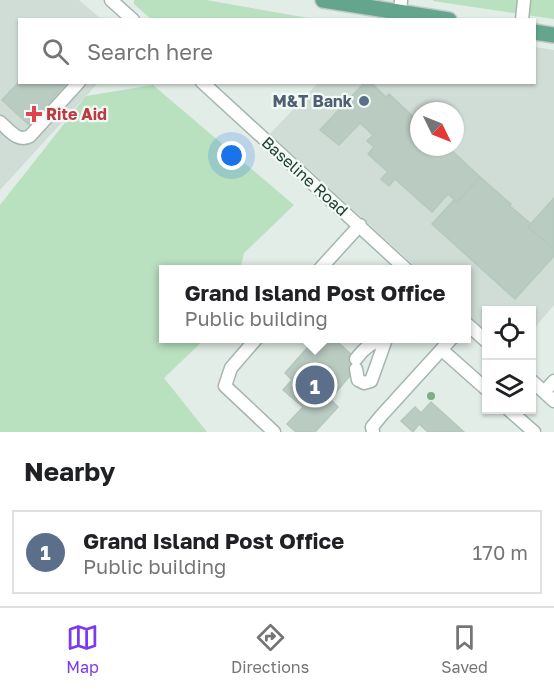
<!DOCTYPE html>
<style>
:root{--surface:#fff;--page:#f6f6f6;--text:#202124;--muted:#757577;--line:#e0e0e0;--accent:#7c3aed}
body{margin:0;font-family:"Golos Text",sans-serif;background:var(--page);color:var(--text)}
.controls{position:absolute;right:18px;bottom:18px;display:grid;overflow:hidden;border-radius:0px;box-shadow:0 2px 4px #0004}
.controls button{width:54px;height:54px;display:grid;place-items:center;padding:0;border:0;border-bottom:2px solid var(--line);background:var(--surface);color:var(--text);font:30px sans-serif}
.compass{position:absolute;left:410px;top:102px;width:54px;height:54px;border-radius:50%;background:var(--surface);box-shadow:0 2px 4px #0004;rotate:133deg}
.you{position:absolute;left:232px;top:156px;width:21px;height:21px;margin:-15px;border:4px solid #fff;border-radius:50%;background:#1a73e8;box-shadow:0 0 0 9px #1a73e833}
.badge{display:grid;place-items:center;width:39px;height:39px;border-radius:50%;background:var(--accent);color:#fff;font-size:20px;font-weight:700}
.pin{position:absolute;translate:-50% -50%;border:3px solid #fff;box-shadow:0 2px 6px #0006}
.popup{position:absolute;left:159px;top:265px;width:312px;height:78px;box-sizing:border-box;display:grid;place-content:center;border-radius:0px;background:var(--surface);filter:drop-shadow(0 2px 4px #0005);font-size:20px;white-space:nowrap;color:var(--muted)}
.popup b{font-size:22px;color:var(--text)}
.popup::after{content:'';position:absolute;left:50%;top:100%;margin-left:-12px;border:12px solid transparent;border-top-color:var(--surface)}
.list{margin:0;padding:0;list-style:none}
h2{display:flex;justify-content:space-between;align-items:center;height:78px;margin:0;padding:0 24px;font-size:26px}
h2 small{font-size:20px;font-weight:400;color:var(--muted)}
.list li{display:grid;grid-template-columns:39px 1fr auto;gap:18px;align-items:center;box-sizing:border-box;height:84px;margin:0 12px 12px;padding:0 12px;border:2px solid var(--line);border-radius:0px}
.list b{display:block;font-size:22px;white-space:nowrap}
.list p{margin:0;font-size:20px;white-space:nowrap;color:var(--muted)}
.list em{font-size:20px;font-style:normal;color:var(--muted)}
.icon{flex:none;width:33px;height:33px;fill:none;stroke:currentColor;stroke-width:2;stroke-linecap:round;stroke-linejoin:round}
.map{position:relative;flex:none;width:554px;height:432px;overflow:hidden}
.search{position:absolute;background:var(--surface);box-shadow:0 2px 4px #0004;left:18px;right:18px;top:18px;height:66px;display:flex;align-items:center;gap:15px;box-sizing:border-box;padding:0 21px;border-radius:0px;color:var(--muted);font-size:22px}
.sheet{height:174px;background:var(--surface)}
nav{display:flex;justify-content:space-around;align-items:center;box-sizing:border-box;height:84px;border-top:2px solid var(--line);background:var(--surface);font-size:16px;color:var(--muted)}
nav a{display:grid;justify-items:center;gap:3px}
nav .on{color:var(--accent)}
.map>svg:first-child{display:block}
.built{fill:#d0ddd6;fill-rule:evenodd}
.green{fill:#b9e0bf}
.building{fill:#bacbc2;stroke:#b4c8bd;stroke-width:1.5}
.lines{fill:none;stroke-linecap:round;stroke-linejoin:round}
.minor-casing{stroke:#a4b6ae;stroke-width:15}
.major-casing{stroke:#c1cac6;stroke-width:18}
.minor{stroke:#fff;stroke-width:12}
.major{stroke:#63a68d;stroke-width:15}
.tree{fill:#7cae8a}
.service-dot{fill:#5c6f8a;stroke:#f3faf5;stroke-width:2}
.health-dot{fill:#e0444e;stroke:#f3faf5;stroke-width:2}
.labels{text-anchor:middle;stroke-width:4.5;stroke-linejoin:round;paint-order:stroke}
.service-label{font-size:16px;font-weight:bold;fill:#4e5e75;stroke:#f3faf5;text-anchor:end}
.health-label{font-size:16px;font-weight:bold;fill:#be3a42;stroke:#f3faf5;text-anchor:start}
.street-label{font-size:16px;fill:#214034;stroke:#f3faf5}
</style>
<div class="map">
<svg width="554" height="432" viewBox="0 0 554 432">
<rect width="100%" height="100%" fill="#e2ede7"/>
<path class="built" d="M0 0H79L101 19 20 20V82L98 83 0 190Z
M535 47 554 50V305L532 331V310H486V332L467 313 466 270 418 269 270 134 318 83 534 82ZM419 111H455V147H419Z"/>
<path class="green" d="M134 0H206L308 18 151 19 134 4Z
M433 0H554V19L433 1Z
M153 85 294 205 244 253 240 269 164 270V338L205 339 164 378 207 432H0V205L86 96Z"/>
<path class="building" d="M20 81V82H67L29 125 2 100Z
M365 82H370L386 97 389 94 419 122V147H448L480 177 457 202 448 194 432 212 395 179 389 186 381 179 388 172 368 154 374 147 367 141 373 135 360 123 339 145 320 130Z
M480 177 511 204 510 206 531 224 528 227 554 249V256L515 299 432 224 454 200 457 202Z
M554 198V246L553 248 528 227Z
M316 338H333L361 363 330 399 338 407 315 432H296L287 424 303 407 283 390 292 380 285 373Z
M431 402 464 432H428L419 424 413 432 401 421 415 407 421 413Z"/>
<g class="lines">
<g class="minor-casing">
<path id="minor" d="M111 0 133 20
M400 12 401 0
M522 20 524 0
M202 82 407 270
M0 122C9 130 18 143 30 136L79 82
M319 270 360 225
M466 323 486 341
M257 338 231 368 225 386 274 432
M442 350 486 389
M356 359C364 348 373 341 386 338
M356 369 358 380 364 383 371 381 386 339
M532 381 554 401
M544 392 554 381
M509 410 534 432
M373 432 372 427 381 416 452 338"/>
</g>
<g class="major-casing">
<path id="major" d="M323 0 449 20
M534 32 554 35"/>
</g>
<use href="#minor" class="minor"/>
<use href="#major" class="major"/>
</g>
<circle class="tree" cx="431" cy="396" r="4"/>
<circle class="service-dot" cx="364" cy="101" r="6"/>
<path class="health-dot" d="M31 105h6v6h6v6h-6v6h-6v-6h-6v-6h6z"/>
<g class="labels">
<g class="service-label">
<text x="352" y="107">M&amp;T Bank</text>
</g>
<g class="health-label">
<text x="46" y="120">Rite Aid</text>
</g>
<g class="street-label">
<text transform="translate(305 176) rotate(42)" y="6">Baseline Road</text>
</g>
</g>
</svg>
<div class="controls">
<button><svg class="icon" aria-label="locate" viewBox="0 0 24 24"><circle cx="12" cy="12" r="6"/><path d="M12 2v4M12 18v4M2 12h4M18 12h4"/></svg></button>
<button><svg class="icon" aria-label="layers" viewBox="0 0 24 24"><path d="M12 4l9 5-9 5-9-5zM3 14l9 5 9-5"/></svg></button>
</div>
<svg class="compass" viewBox="-18 -18 36 36"><path d="M0-13l5 13h-10z" fill="#e53935"/><path d="M0 13l5-13h-10z" fill="#757577"/></svg>
<div class="you"></div>
<div class="pin badge" style="left:315px;top:385px;background:#5c6f8a">1</div>
<div class="popup"><b>Grand Island Post Office</b>Public building</div>
<div class="search"><svg class="icon" aria-label="search" viewBox="0 0 24 24"><circle cx="10" cy="10" r="6"/><path d="M15 15l6 6"/></svg>Search here</div>
</div>
<section class="sheet">
<h2>Nearby<small></small></h2>
<ul class="list">
<li><span class="badge" style="background:#5c6f8a">1</span><div><b>Grand Island Post Office</b><p>Public building</p></div><em>170 m</em></li>
</ul>
</section>
<nav>
<a class="on"><svg class="icon" aria-label="map" viewBox="0 0 24 24"><path d="M3 6l6-2 6 2 6-2v14l-6 2-6-2-6 2zM9 4v14M15 6v14"/></svg>Map</a>
<a><svg class="icon" aria-label="directions" viewBox="0 0 24 24"><path d="M12 3l9 9-9 9-9-9zM9 14v-3h6M13 9l2 2-2 2"/></svg>Directions</a>
<a><svg class="icon" aria-label="saved" viewBox="0 0 24 24"><path d="M7 4h10v16l-5-4-5 4z"/></svg>Saved</a>
</nav>
